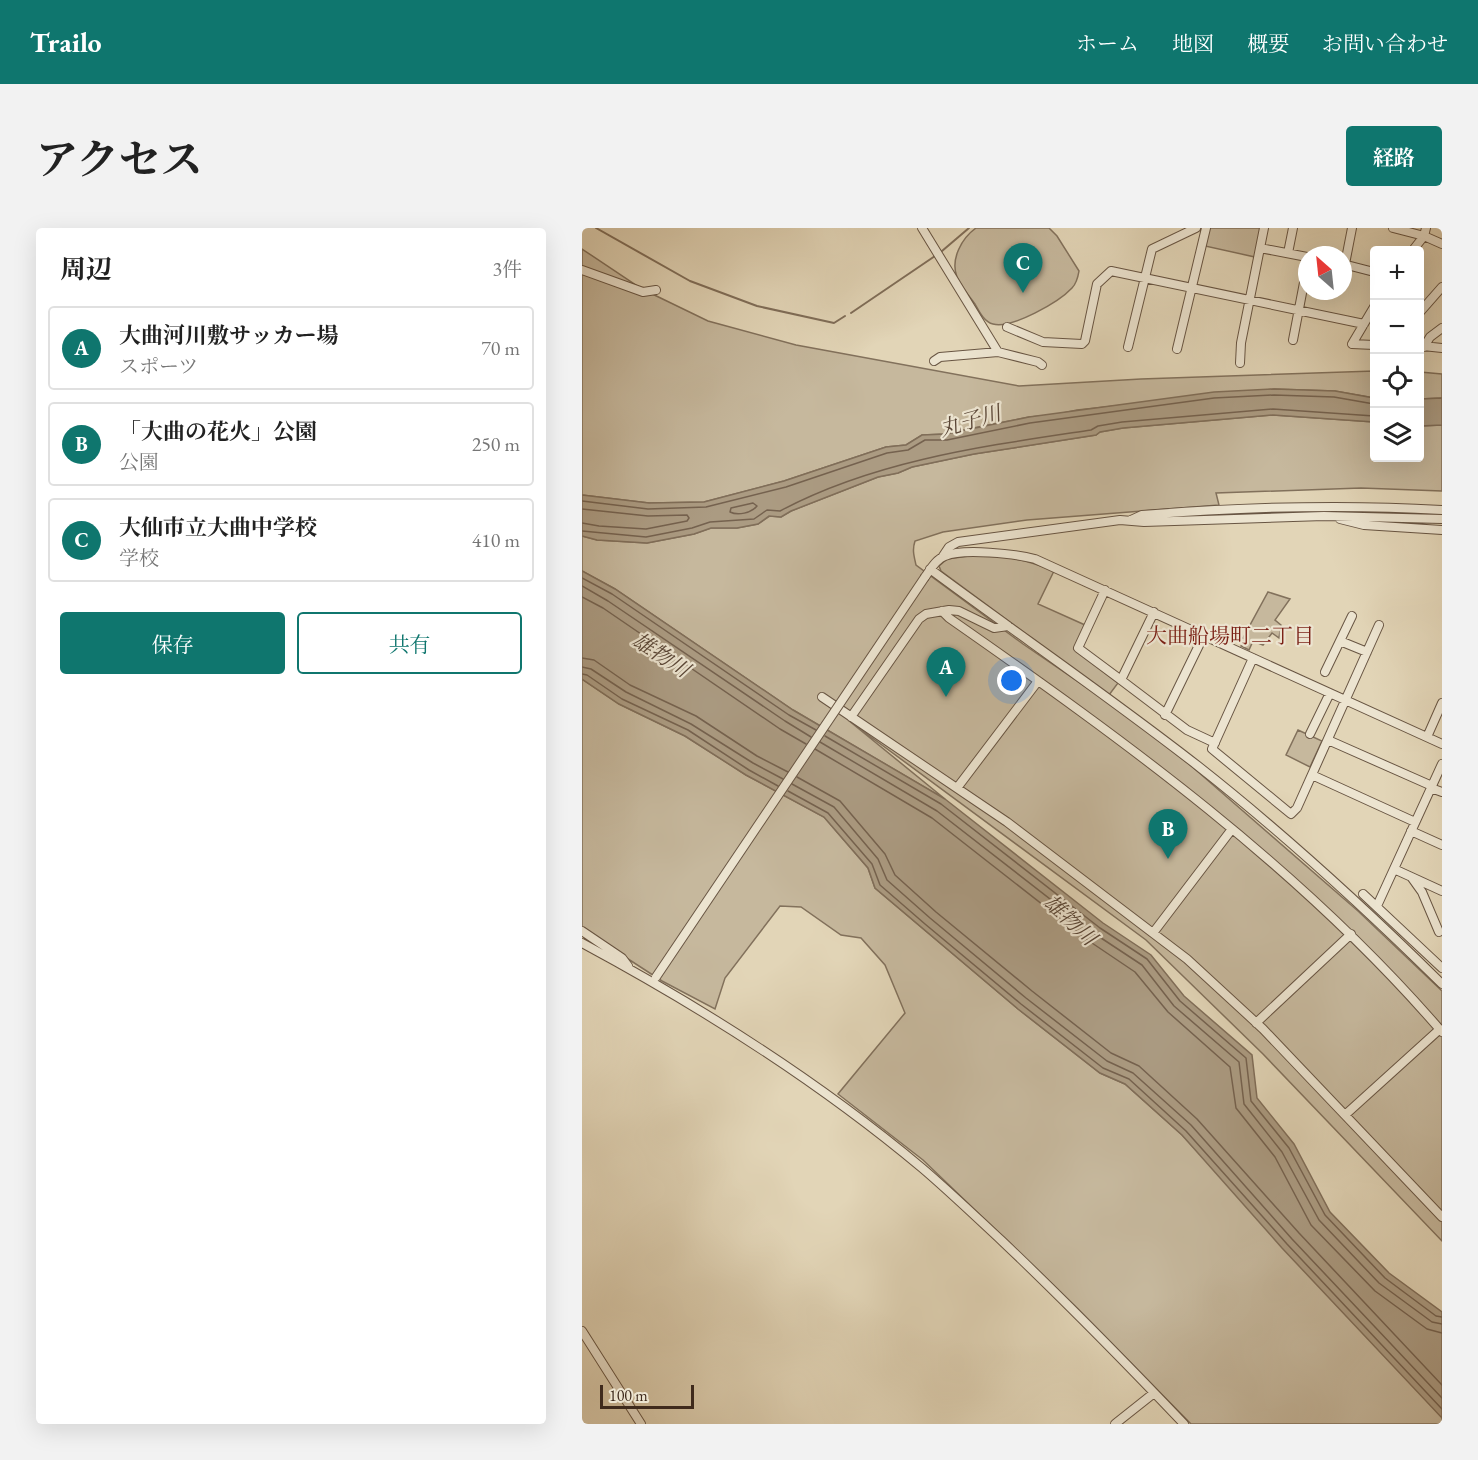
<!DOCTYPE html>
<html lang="ja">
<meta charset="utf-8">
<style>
:root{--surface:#fff;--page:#f2f2f2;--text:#222;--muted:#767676;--line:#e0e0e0;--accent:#0f766e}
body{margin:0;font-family:"EB Garamond","Noto Serif JP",serif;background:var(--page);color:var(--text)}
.controls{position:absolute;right:18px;top:18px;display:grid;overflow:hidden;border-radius:6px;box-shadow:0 6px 24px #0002}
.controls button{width:54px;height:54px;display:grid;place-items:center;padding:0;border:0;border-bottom:2px solid var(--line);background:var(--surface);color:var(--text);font:30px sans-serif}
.compass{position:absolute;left:716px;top:18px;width:54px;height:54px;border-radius:50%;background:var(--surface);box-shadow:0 6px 24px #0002;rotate:333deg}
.scale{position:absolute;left:18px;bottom:15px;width:94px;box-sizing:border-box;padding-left:6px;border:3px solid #3f2a1c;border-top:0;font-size:16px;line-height:21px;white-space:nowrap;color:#3f2a1c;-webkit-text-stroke:4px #ece4d0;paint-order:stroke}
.you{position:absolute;left:430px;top:453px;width:21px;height:21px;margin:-15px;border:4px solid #fff;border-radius:50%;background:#1a73e8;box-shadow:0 0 0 9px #1a73e833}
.badge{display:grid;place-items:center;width:39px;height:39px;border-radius:50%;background:var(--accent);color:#fff;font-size:20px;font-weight:700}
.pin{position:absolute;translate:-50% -50px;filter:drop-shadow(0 2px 3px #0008)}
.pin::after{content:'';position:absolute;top:32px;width:21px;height:18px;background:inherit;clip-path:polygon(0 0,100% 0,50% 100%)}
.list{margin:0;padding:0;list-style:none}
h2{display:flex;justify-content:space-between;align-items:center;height:78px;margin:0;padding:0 24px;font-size:26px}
h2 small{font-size:20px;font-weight:400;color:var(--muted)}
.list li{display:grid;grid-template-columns:39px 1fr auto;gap:18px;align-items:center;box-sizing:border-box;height:84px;margin:0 12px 12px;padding:0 12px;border:2px solid var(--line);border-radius:6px}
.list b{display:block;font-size:22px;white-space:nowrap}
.list p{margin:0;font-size:20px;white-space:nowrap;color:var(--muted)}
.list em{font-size:20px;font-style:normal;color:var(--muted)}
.actions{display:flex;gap:12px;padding:18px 24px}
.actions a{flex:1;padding:14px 0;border:2px solid var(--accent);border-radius:6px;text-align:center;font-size:21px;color:var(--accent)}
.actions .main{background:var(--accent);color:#fff}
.icon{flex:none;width:33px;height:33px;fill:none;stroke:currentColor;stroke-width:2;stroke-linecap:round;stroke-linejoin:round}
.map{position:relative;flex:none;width:860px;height:1196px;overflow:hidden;border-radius:6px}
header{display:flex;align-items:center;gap:36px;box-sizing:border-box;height:84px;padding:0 30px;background:var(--accent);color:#fff}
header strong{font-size:28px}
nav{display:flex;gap:33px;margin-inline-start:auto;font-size:21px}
.intro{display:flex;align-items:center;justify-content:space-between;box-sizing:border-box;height:144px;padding:0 36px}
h1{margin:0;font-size:42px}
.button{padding:15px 27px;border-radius:6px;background:var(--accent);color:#fff;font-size:21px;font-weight:700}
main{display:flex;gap:36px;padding:0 36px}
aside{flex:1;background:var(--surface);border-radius:6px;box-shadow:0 6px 24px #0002}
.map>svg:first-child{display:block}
.green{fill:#c6b89d;stroke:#82715c;stroke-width:1.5}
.water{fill:#ab9b82;stroke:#806e59;stroke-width:1.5}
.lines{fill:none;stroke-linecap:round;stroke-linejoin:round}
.shore{stroke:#75624f;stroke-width:1.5}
.stream{stroke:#806e59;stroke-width:2}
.street-casing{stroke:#685543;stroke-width:10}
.street{stroke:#ece4d0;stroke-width:8}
.street-bridge-casing{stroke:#685543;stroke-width:10;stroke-linecap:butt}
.street-bridge{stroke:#ece4d0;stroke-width:8}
.labels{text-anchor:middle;stroke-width:4.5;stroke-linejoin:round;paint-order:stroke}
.water-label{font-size:21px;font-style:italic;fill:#5a4636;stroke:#ece4d0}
.neighbourhood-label{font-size:21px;fill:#7a1f14;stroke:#ece4d0}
</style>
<header>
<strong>Trailo</strong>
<nav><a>ホーム</a><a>地図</a><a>概要</a><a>お問い合わせ</a></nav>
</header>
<div class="intro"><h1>アクセス</h1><a class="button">経路</a></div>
<main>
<aside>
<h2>周辺<small>3件</small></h2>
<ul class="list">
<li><span class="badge">A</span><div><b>大曲河川敷サッカー場</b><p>スポーツ</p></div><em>70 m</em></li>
<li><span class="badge">B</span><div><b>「大曲の花火」公園</b><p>公園</p></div><em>250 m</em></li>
<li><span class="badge">C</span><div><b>大仙市立大曲中学校</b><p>学校</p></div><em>410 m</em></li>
</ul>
<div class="actions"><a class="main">保存</a><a>共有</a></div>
</aside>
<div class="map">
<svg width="860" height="1196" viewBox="0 0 860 1196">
<rect width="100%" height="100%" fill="#e2d5b7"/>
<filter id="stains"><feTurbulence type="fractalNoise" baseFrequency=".00333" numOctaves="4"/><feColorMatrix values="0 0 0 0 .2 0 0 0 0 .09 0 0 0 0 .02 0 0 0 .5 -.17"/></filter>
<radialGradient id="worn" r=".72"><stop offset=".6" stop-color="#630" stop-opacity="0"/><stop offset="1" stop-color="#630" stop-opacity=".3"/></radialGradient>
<path class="green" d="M394 0H467L475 8 497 43C496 49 494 56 490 60 477 74 430 101 411 96 402 94 397 83 393 76 387 68 379 58 375 49 368 31 380 10 394 0Z
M627 0H680L673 29 623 18Z
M0 21 60 61 126 93 214 117 437 158 559 151 792 143V170L753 163 692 161 495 182 472 187 447 189 401 198 364 206 340 207 324 217 304 219 202 253 122 274 67 275 0 267Z
M838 144 860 146V170L838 171Z
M691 187 792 194V230H838V198L860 197V263L779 260 634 265 637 277 445 292 361 304 333 313C330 322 332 328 334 337L441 416 533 479 607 536 776 683 860 763V1013L681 826 564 712 266 492 363 571 211 482 33 361 0 343V308L15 312 65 315 112 306 129 300H155L176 296 188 288 199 289 209 283 296 249 316 245 330 239 392 226 514 207 518 204 541 200Z
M387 328C423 328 438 329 472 343L456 376 503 397 492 421 536 455 527 467 359 343 357 338 365 331Z
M686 364 708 371 693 392 699 397 697 410 690 405 681 417 671 413 667 422 659 418 663 411 661 410Z
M0 451 37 476 103 508 164 547 242 589 286 640 293 660 436 781 518 845 543 856 600 907 860 1189V1196H609L496 1081 341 932 256 866 323 785 303 737 279 710 259 707 219 679 198 678 143 750 133 781 80 753 0 701Z
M716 502 740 513 728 539 704 527Z"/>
<path class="water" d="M692 161 753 163 792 170V194L691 187 541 200 518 204 514 207 392 226 330 239 316 245 296 249 209 283 199 289 187 288 176 296 155 300H129L112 306 65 315 15 312 0 308V267L67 275 122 274 202 253 304 219 324 217 340 207 364 206 447 189 632 164Z
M860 170V197L838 198V171Z
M0 343 33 361 211 482 363 571 521 695 569 727 602 768 670 827 675 870 712 916 748 984 807 1045 860 1084V1190L700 1020 600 907 543 856 518 845 436 781 293 660 286 640 242 589 164 547 103 508 37 476 0 451Z"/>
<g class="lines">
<path class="shore" d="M0 273 66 281 124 279 204 259 305 225 326 222 343 212H365L448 195 632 170 692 167 752 169 792 176
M171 275 175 278C169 285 156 288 148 284L149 280Z
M0 281 66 288 105 287 107 290 105 293 64 301 17 298 0 295
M0 303 64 309 110 300 128 294 172 291 185 282 198 283C294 232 403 218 509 202L516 198 540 194 691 181 792 188
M0 350 30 366 207 487 234 502
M0 358 26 373 203 493 229 509
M0 369 21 380 198 501 224 516
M0 430 12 432 48 457 114 488 175 528 206 544
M0 439 9 441 44 464 109 496 171 535 201 551
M0 446 5 447 40 471 106 502 167 542 196 558
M243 508 359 576 518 700 565 731 598 773 664 830 669 873 707 920 743 987 803 1050 854 1088 860 1089
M238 514 355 583 513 706 560 737 592 778 657 834 662 876 700 924 737 992 797 1055 850 1094 860 1096
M233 521 350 590 507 713 553 744 586 784 648 839 654 880 693 929 729 997 793 1063 845 1101 860 1105
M215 549 258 573 303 626 313 647 354 684 450 763 529 825 557 838 615 891 717 1005 860 1157
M210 556 252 579 296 631 305 652 348 690 444 770 525 833 551 845 609 897 710 1011 860 1170
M206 563 246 585 290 636 298 657 343 696 439 776 521 840 547 851 604 903 705 1016 860 1181"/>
<path class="stream" d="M14 0 108 53 175 78 252 95 263 88
M360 23 387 0
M269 85 353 28"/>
<g class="street-casing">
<path id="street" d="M340 0 416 124 456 134 460 137
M811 0 842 8 860 16
M678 20 725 29
M831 22 842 8 844 0
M706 25 711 0
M761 36 792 44
M763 36 770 0
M0 42 61 64 74 62
M792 79 770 116 792 117
M838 84 860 59
M425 99 461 114 500 116 503 113 515 56 529 43 782 96
M711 112 725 39
M841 118 860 120
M546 119 570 21 614 0
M842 119 848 109 860 100
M595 121 624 0
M352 133 358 129 416 124
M658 135 659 115 682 0
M758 291 782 297 860 302
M549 292 560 287C660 279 760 276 860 282
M361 328 367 319 376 314 538 292 562 294 742 288 860 291
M348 341C437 407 529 470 616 538 701 605 782 679 860 756
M343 349C348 342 354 331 363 328 381 320 434 326 453 331L860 516
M523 362 496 420 539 452
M360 383 367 390C543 513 719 640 860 804
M572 384 539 452 605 502 633 515
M758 413 785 424
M671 430 630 521 709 586 715 580 797 397
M743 444 770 388
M240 469 425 594 605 731 681 801 860 989
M583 487 622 407
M269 489 337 391 344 386 367 382 377 383 412 400 426 398
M728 506 748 465
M845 509 860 475
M746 512 850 558
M730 547 833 594
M375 560 456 453
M849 560 860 564
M829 603 860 617
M812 641 860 663
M830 650 840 664 857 704
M781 666 860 740
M795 678 860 536
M0 703 40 730 46 738
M571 705 650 601
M0 715C119 779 236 853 340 940 367 963 393 988 420 1013 482 1072 543 1134 602 1196
M674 795 769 706
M763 887 858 801
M0 1103 59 1196
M533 1196 572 1165"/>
</g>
<use href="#street" class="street"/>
<g class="street-bridge-casing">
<path id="street-bridge" d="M74 749 343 349"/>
</g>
<use href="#street-bridge" class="street-bridge"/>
</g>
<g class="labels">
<g class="water-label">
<text transform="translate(388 193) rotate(-16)" y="7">丸子川</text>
<text transform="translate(79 427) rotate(33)" y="7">雄物川</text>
<text transform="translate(488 692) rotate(43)" y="7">雄物川</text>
</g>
<g class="neighbourhood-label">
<text x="648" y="415">大曲船場町二丁目</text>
</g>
</g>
<rect width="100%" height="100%" filter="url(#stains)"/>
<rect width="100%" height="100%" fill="url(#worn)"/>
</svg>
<div class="controls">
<button>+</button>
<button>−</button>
<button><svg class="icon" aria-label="locate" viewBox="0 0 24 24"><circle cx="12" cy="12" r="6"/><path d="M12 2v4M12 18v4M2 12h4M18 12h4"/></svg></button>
<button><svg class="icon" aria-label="layers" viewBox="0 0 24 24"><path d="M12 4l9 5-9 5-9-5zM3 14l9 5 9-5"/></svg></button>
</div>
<svg class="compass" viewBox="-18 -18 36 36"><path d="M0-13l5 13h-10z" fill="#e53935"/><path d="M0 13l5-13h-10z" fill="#767676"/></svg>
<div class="scale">100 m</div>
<div class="you"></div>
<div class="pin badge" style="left:364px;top:469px">A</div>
<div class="pin badge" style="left:586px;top:631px">B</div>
<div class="pin badge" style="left:441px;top:65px">C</div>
</div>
</main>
